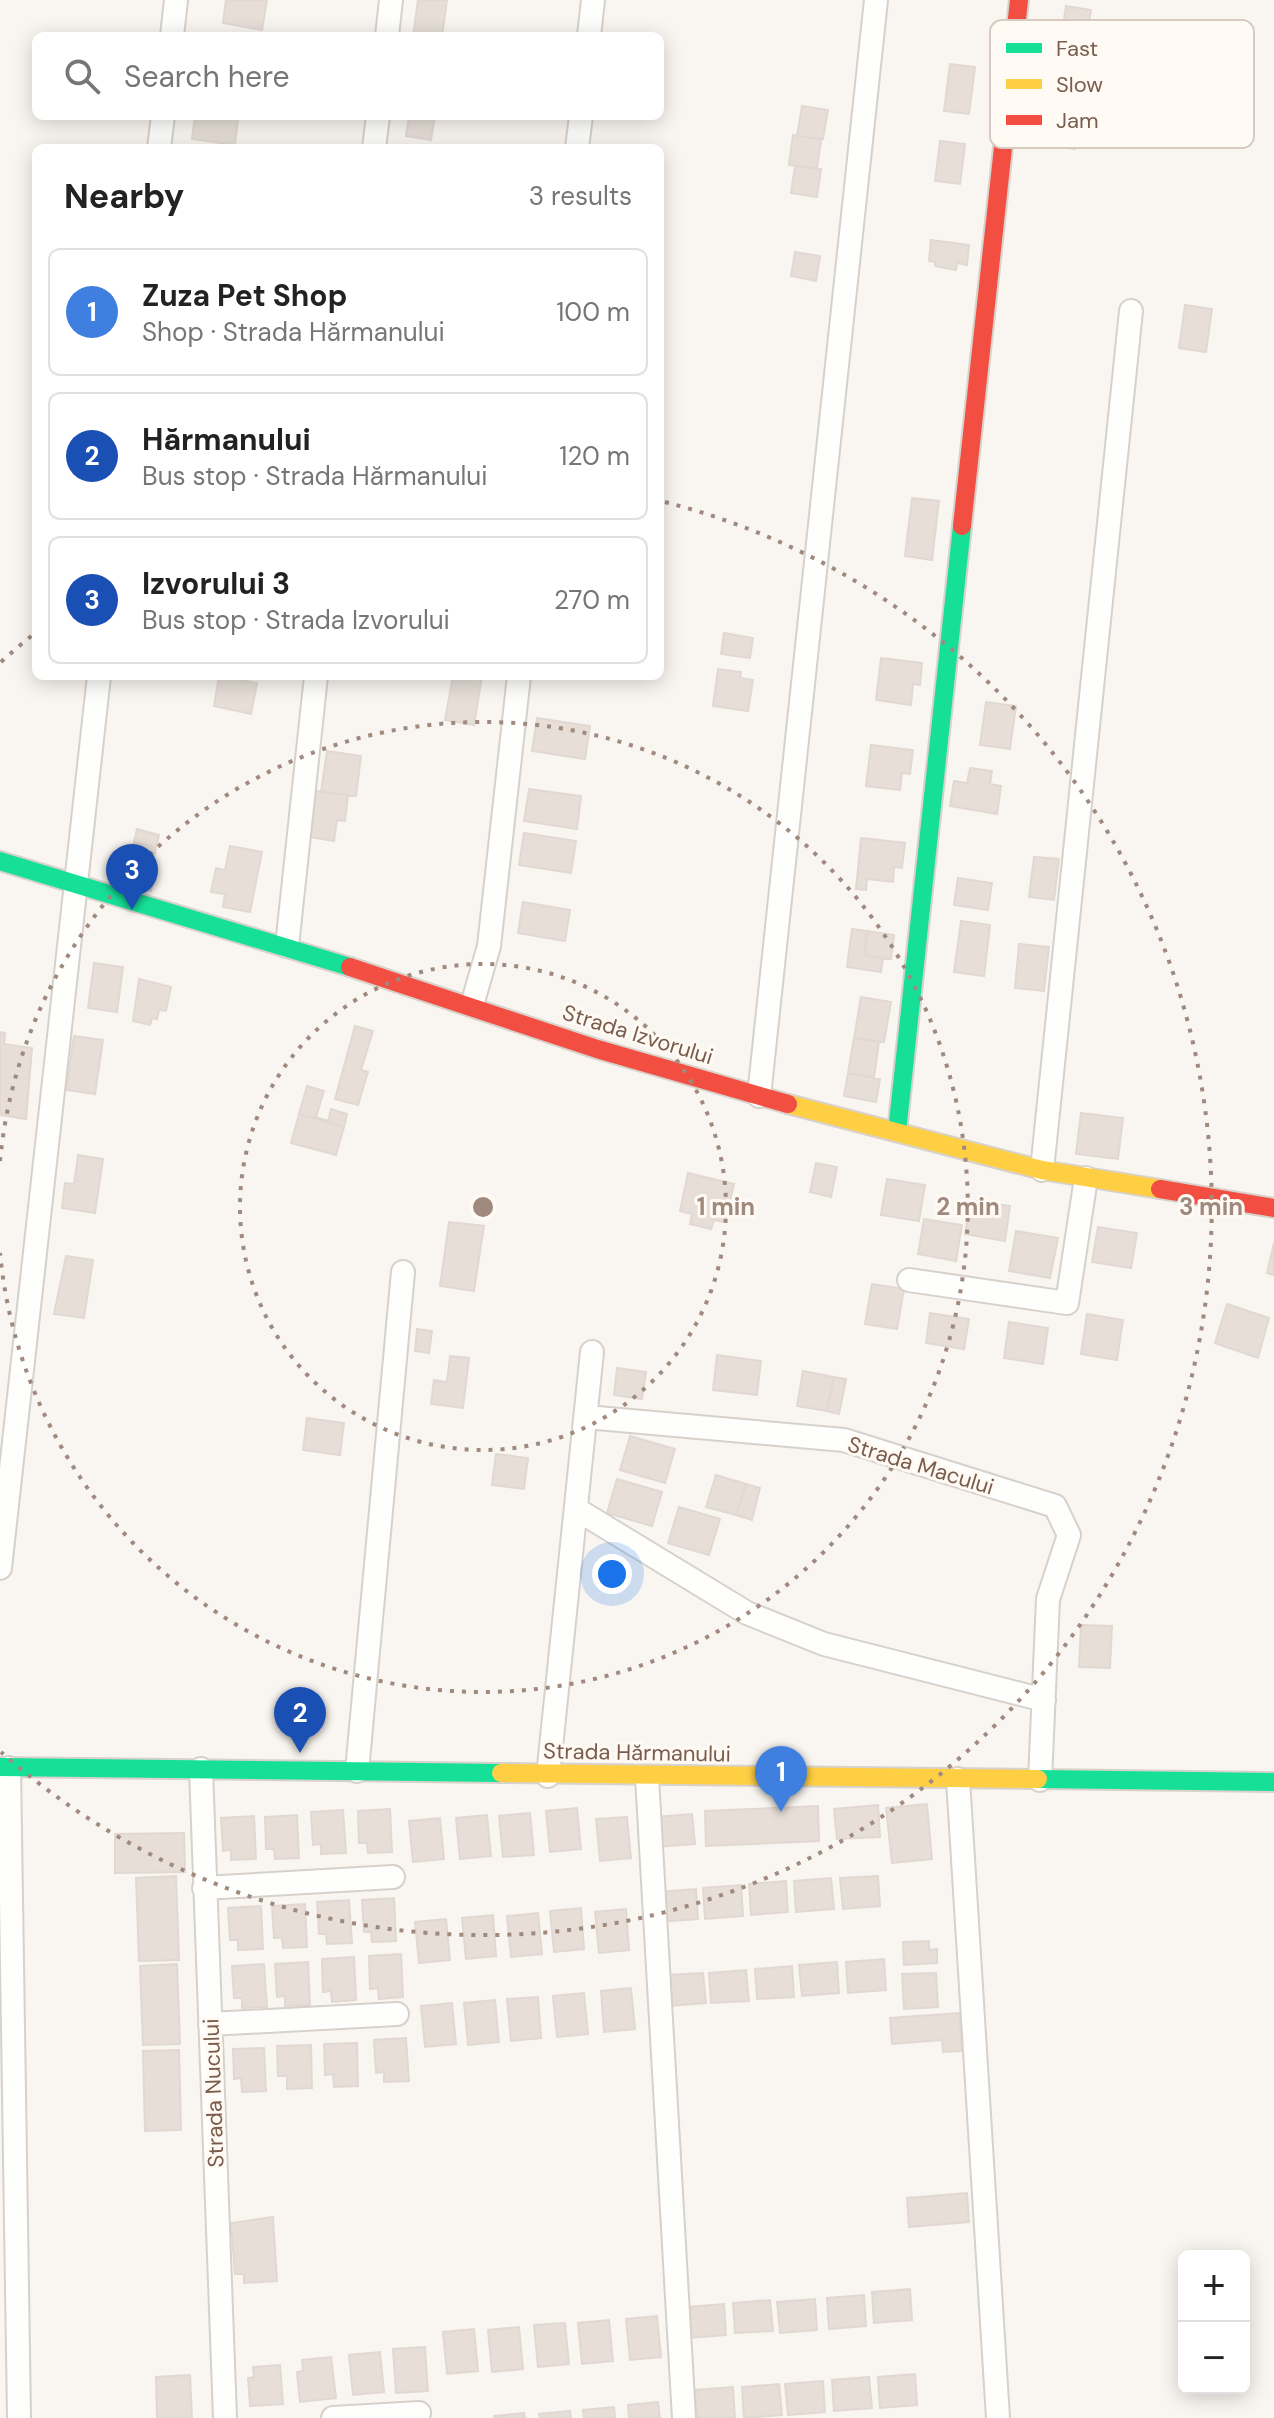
<!DOCTYPE html>
<meta charset="utf-8">
<style>
:root{--surface:#fff;--page:#f6f6f6;--text:#222;--muted:#767676;--line:#e0e0e0;--accent:#0f766e}
body{margin:0;font-family:"DM Sans",sans-serif;background:var(--page);color:var(--text)}
.controls{position:absolute;right:24px;bottom:24px;display:grid;overflow:hidden;border-radius:12px;box-shadow:0 4px 20px #0003}
.controls button{width:72px;height:72px;display:grid;place-items:center;padding:0;border:0;border-bottom:2px solid var(--line);background:var(--surface);color:var(--text);font:40px sans-serif}
.you{position:absolute;left:612px;top:1574px;width:28px;height:28px;margin:-20px;border:6px solid #fff;border-radius:50%;background:#1a73e8;box-shadow:0 0 0 12px #1a73e833}
.badge{display:grid;place-items:center;width:52px;height:52px;border-radius:50%;background:var(--accent);color:#fff;font-size:26px;font-weight:700}
.pin{position:absolute;translate:-50% -66px;filter:drop-shadow(0 2px 4px #0008)}
.pin::after{content:'';position:absolute;top:42px;width:28px;height:24px;background:inherit;clip-path:polygon(0 0,100% 0,50% 100%)}
.list{margin:0;padding:0;list-style:none}
h2{display:flex;justify-content:space-between;align-items:center;height:104px;margin:0;padding:0 32px;font-size:34px}
h2 small{font-size:26px;font-weight:400;color:var(--muted)}
.list li{display:grid;grid-template-columns:52px 1fr auto;gap:24px;align-items:center;box-sizing:border-box;height:128px;margin:0 16px 16px;padding:0 16px;border:2px solid var(--line);border-radius:12px}
.list b{display:block;font-size:30px;white-space:nowrap}
.list p{margin:0;font-size:26px;white-space:nowrap;color:var(--muted)}
.list em{font-size:26px;font-style:normal;color:var(--muted)}
.icon{flex:none;width:44px;height:44px;fill:none;stroke:currentColor;stroke-width:2;stroke-linecap:round;stroke-linejoin:round}
.map{position:relative;flex:none;width:1274px;height:2418px;overflow:hidden}
.search{position:absolute;background:var(--surface);box-shadow:0 4px 20px #0003;left:32px;top:32px;width:632px;height:88px;display:flex;align-items:center;gap:20px;box-sizing:border-box;padding:0 28px;border-radius:12px;color:var(--muted);font-size:30px}
.panel{position:absolute;background:var(--surface);box-shadow:0 4px 20px #0003;left:32px;top:144px;width:632px;height:536px;border-radius:12px}
.map>svg:first-child{display:block}
.building{fill:#e6ded7;stroke:#e2d8d2;stroke-width:2}
.lines{fill:none;stroke-linecap:round;stroke-linejoin:round}
.street-casing{stroke:#d7d1cb;stroke-width:26}
.fast-casing{stroke:#d9d2cb;stroke-width:22}
.slow-casing{stroke:#d9d2cb;stroke-width:22}
.jam-casing{stroke:#d9d2cb;stroke-width:22}
.street{stroke:#fefefd;stroke-width:22}
.fast{stroke:#16e098;stroke-width:18}
.slow{stroke:#ffcf43;stroke-width:18}
.jam{stroke:#f24e42;stroke-width:18}
.ring{fill:none;stroke:#9f8a7d;stroke-width:4;stroke-dasharray:4 8}
.labels{text-anchor:middle;stroke-width:6;stroke-linejoin:round;paint-order:stroke}
.street-label{font-size:22px;fill:#7a5c4d;stroke:#fffaf3}
.key{fill:#fffaf3;stroke:#d7cbc1;stroke-width:2}
.key-label{font-size:22px;fill:#7a5c4d}
.centre{fill:#9f8a7d;stroke:#fffaf3;stroke-width:4}
.ring-label{font-size:24px;text-anchor:middle;font-weight:bold;fill:#9f8a7d;stroke:#fffaf3;stroke-width:6;stroke-linejoin:round;paint-order:stroke}
</style>
<div class="map">
<svg width="1274" height="2418" viewBox="0 0 1274 2418">
<rect width="100%" height="100%" fill="#f9f5f0"/>
<path class="building" d="M226 0H267L262 30 223 23Z
M418 0H447L442 36H413Z
M1066 6 1091 10 1084 56 1059 52Z
M950 64 975 67 969 114 944 111Z
M1063 95 1083 98 1075 149 1037 143 1042 116 1059 118Z
M802 106 828 110 823 139 797 136Z
M195 116 238 119 235 145 192 139Z
M409 116H435L431 140 406 136Z
M793 135 821 139 817 169 789 165Z
M940 141 965 144 960 184 935 181Z
M795 166 821 169 817 197 791 193Z
M931 240 969 245 967 265 957 263 956 270 935 266V262L929 261Z
M795 252 820 256 816 281 791 276Z
M1185 305 1212 309 1206 352 1179 348Z
M912 498 939 501 932 560 905 556Z
M724 633 753 638 750 658 721 654Z
M881 658 922 663 920 685 913 684 911 705 876 700Z
M718 669 741 672 740 678 753 680 748 711 713 706Z
M219 676 257 683 251 714 214 706Z
M453 676H482L474 725 445 720Z
M986 702 1016 706 1010 749 980 745Z
M537 718 590 726 585 759 532 751Z
M871 745 913 750 910 774 902 773 900 790 866 786Z
M327 751 361 756 356 796 321 792Z
M970 768 992 771 990 784 1001 786 997 814 950 806 954 781 967 783Z
M529 789 581 796 577 829 524 821Z
M316 791 348 795 345 821 337 820 334 841 310 837Z
M137 829 159 835 156 847 134 842Z
M524 833 576 841 571 873 519 865Z
M861 838 905 843 902 868 894 867 893 882 867 879 866 890 856 889Z
M134 842 156 847 152 868 129 863Z
M230 846 262 852 250 912 223 907 225 894 211 892 216 868 225 870Z
M1034 857 1059 859 1054 900 1029 897Z
M127 863 156 870 151 891 122 883Z
M958 878 992 883 988 910 954 905Z
M523 902 570 910 565 941 518 933Z
M961 921 990 925 984 976 954 972Z
M852 929 867 931 864 955 883 958 881 972 847 967Z
M867 931 894 935 891 959 864 955Z
M1019 944 1049 947 1044 991 1015 988Z
M94 963 123 967 117 1012 88 1008Z
M139 979 171 987 166 1011 159 1010 157 1019 152 1018 150 1025 133 1021Z
M861 997 891 1002 884 1042 854 1038Z
M355 1026 373 1031 361 1070 368 1072 358 1105 335 1099Z
M0 1032 5 1033 4 1044 32 1048 26 1119 0 1115Z
M74 1036 103 1040 95 1094 66 1090Z
M854 1038 879 1042 874 1077 848 1073Z
M848 1073 880 1079 876 1102 844 1096Z
M307 1086 324 1091 316 1117 328 1121 331 1109 347 1114 344 1127 299 1114Z
M1081 1113 1123 1118 1118 1159 1076 1154Z
M299 1114 344 1127 336 1155 291 1143Z
M78 1155 103 1159 95 1213 62 1208 65 1183 74 1184Z
M816 1163 837 1167 831 1197 810 1192Z
M688 1173 734 1184 725 1222 714 1220 711 1229 690 1224 692 1214 680 1211Z
M887 1179 925 1185 919 1221 881 1215Z
M971 1200 1010 1206 1005 1241 965 1234Z
M924 1219 962 1225 956 1261 918 1254Z
M449 1222 484 1226 474 1291 440 1286Z
M1098 1227 1137 1233 1131 1268 1092 1262Z
M1016 1231 1058 1238 1050 1278 1009 1271Z
M1274 1243V1275L1267 1273Z
M66 1256 93 1260 84 1318 54 1314Z
M872 1284 904 1289 897 1329 865 1324Z
M1227 1304 1269 1318 1258 1358 1215 1343Z
M930 1313 969 1319 964 1349 926 1343Z
M1087 1314 1123 1320 1117 1360 1081 1354Z
M1009 1322 1048 1328 1043 1364 1004 1358Z
M417 1329 432 1331 429 1353 415 1351Z
M717 1355 761 1361 757 1395 713 1390Z
M450 1356 469 1358 463 1408 431 1404 434 1380 447 1382Z
M617 1368 646 1372 642 1399 614 1395Z
M803 1371 834 1377 827 1411 797 1406Z
M834 1377 846 1379 839 1414 827 1411Z
M307 1418 344 1423 340 1455 303 1450Z
M630 1436 675 1449 665 1483 620 1470Z
M496 1454 528 1458 524 1489 492 1485Z
M716 1475 746 1484 736 1515 706 1507Z
M617 1479 662 1492 652 1526 607 1513Z
M746 1484 760 1488 752 1520 736 1515Z
M679 1507 720 1519 709 1555 668 1543Z
M1081 1625 1112 1626 1110 1668 1079 1667Z
M927 1804 932 1859 892 1863 886 1808Z
M878 1805 880 1837 837 1839 834 1809Z
M818 1806 819 1841 706 1846 705 1811Z
M577 1808 581 1849 550 1852 546 1811Z
M390 1809 392 1852 368 1853 367 1843H359L358 1811Z
M343 1810 346 1853 321 1854V1844L313 1845 311 1812Z
M530 1813 534 1855 503 1857 499 1816Z
M692 1814 695 1844 657 1847 654 1817Z
M297 1815 299 1858 275 1859 274 1849H266L265 1817Z
M487 1815 491 1856 460 1859 456 1818Z
M254 1816 256 1859 231 1860V1850L223 1851 221 1818Z
M627 1817 631 1858 600 1861 596 1819Z
M440 1818 444 1859 413 1862 409 1821Z
M184 1833 185 1872 115 1873V1834Z
M176 1876 179 1960 139 1961 136 1878Z
M878 1876 880 1906 843 1909 840 1878Z
M831 1878 834 1909 796 1912 794 1881Z
M786 1881 788 1912 751 1915 749 1884Z
M741 1885 743 1916 705 1919 703 1888Z
M696 1889 698 1919 660 1922 658 1892Z
M394 1898 396 1941 372 1942 371 1932H364L362 1900Z
M349 1900 352 1943 327 1944 326 1934H319L317 1902Z
M305 1904 307 1947 283 1948 282 1938H274L272 1906Z
M261 1906 263 1949 238 1950V1940H230L228 1908Z
M581 1908 584 1949 554 1952 550 1911Z
M626 1909 629 1950 599 1953 595 1912Z
M538 1913 542 1954 511 1957 507 1916Z
M493 1915 496 1956 466 1959 462 1918Z
M446 1919 450 1960 419 1963 415 1922Z
M929 1941V1950L937 1949V1963L904 1965 903 1942Z
M401 1954 403 1997 379 1999 378 1988 370 1989 369 1956Z
M354 1957 356 2000 332 2002 331 1991 323 1992 322 1959Z
M884 1959 886 1990 848 1993 846 1962Z
M308 1962 310 2005 285 2006V1996L277 1997 275 1964Z
M837 1962 839 1993 802 1996 799 1965Z
M177 1964 180 2044 143 2045 140 1966Z
M264 1964 267 2007 242 2008V1998H234L232 1966Z
M792 1966 794 1997 757 1999 755 1969Z
M746 1970 749 2001 711 2003 709 1973Z
M703 1973 706 2003 668 2006 666 1975Z
M936 1973 938 2007 904 2009 902 1974Z
M631 1988 635 2029 604 2032 601 1991Z
M584 1993 588 2034 557 2037 553 1996Z
M538 1997 541 2038 511 2041 507 1999Z
M495 2000 499 2042 468 2045 464 2003Z
M452 2003 456 2044 425 2047 421 2006Z
M959 2013 962 2051 943 2052 942 2040 892 2044 890 2018Z
M406 2038 409 2081 384 2082V2072L376 2073 374 2040Z
M357 2043 358 2086 334 2087 333 2074 325 2075 324 2044Z
M311 2045 312 2088 287 2089V2076H278L277 2046Z
M264 2048 266 2091 242 2092 241 2078 234 2079 233 2049Z
M179 2050 181 2130 145 2131 143 2051Z
M967 2193 969 2222 909 2227 907 2198Z
M273 2217 277 2281 244 2283V2274H235L231 2223Z
M910 2289 912 2320 874 2323 872 2292Z
M864 2295 866 2326 829 2329 827 2298Z
M815 2299 817 2330 780 2333 777 2302Z
M770 2300 773 2331 735 2333 733 2303Z
M724 2304 726 2335 689 2338 687 2307Z
M657 2316 661 2357 630 2360 626 2319Z
M609 2320 613 2361 582 2364 578 2323Z
M565 2323 569 2364 538 2367 534 2325Z
M519 2327 523 2369 492 2372 488 2330Z
M474 2329 478 2371 447 2374 443 2332Z
M425 2347 428 2391 396 2393 393 2349Z
M380 2352 384 2392 353 2395 349 2355Z
M331 2357 336 2398 300 2402 297 2372 303 2371 302 2360Z
M280 2365 283 2404 250 2406 248 2378 254 2377 253 2367Z
M915 2374 917 2405 880 2408 878 2377Z
M190 2375 192 2418H157L156 2377Z
M869 2377 872 2408 834 2411 832 2380Z
M823 2381 825 2412 788 2415 785 2384Z
M779 2384 782 2415 744 2418 742 2387Z
M733 2387 735 2418H697L695 2390Z
M658 2402 660 2418H629L628 2405Z
M614 2407 615 2418H584L583 2410Z
M570 2411 571 2418H540L539 2414Z
M524 2413 525 2418H494V2416Z"/>
<g class="lines">
<g class="street-casing">
<path id="street" d="M172 36 176 0
M387 36 391 0
M589 36 593 0
M159 148 163 116
M374 148 378 116
M577 148 581 116
M287 946 316 676
M472 1005 489 946 519 676
M759 1096 876 0
M1042 1170 1131 311
M909 1280 1067 1303 1086 1178
M586 1417 844 1440 1055 1506 1069 1535 1048 1599 1040 1780
M576 1509 747 1613 824 1644 1044 1700
M0 1568 99 676
M9 1768 19 2418
M201 1769 225 2418
M357 1771 403 1272
M548 1776 592 1352
M647 1777 684 2418
M958 1779 998 2418
M204 1888 393 1877
M210 2024 397 2014
M333 2418 419 2413"/>
</g>
<g class="fast-casing">
<path id="fast" d="M0 861 350 967
M897 1132 962 526
M0 1767 501 1773
M1038 1779 1274 1782"/>
</g>
<g class="slow-casing">
<path id="slow" d="M788 1104 1042 1170 1160 1189
M501 1773 1038 1779"/>
</g>
<g class="jam-casing">
<path id="jam" d="M962 526 1019 0
M350 967 597 1049 788 1104
M1160 1189 1274 1208"/>
</g>
<use href="#street" class="street"/>
<use href="#fast" class="fast"/>
<use href="#slow" class="slow"/>
<use href="#jam" class="jam"/>
</g>
<g class="ring">
<circle cx="483" cy="1207" r="243"/>
<path d="M0 1161A485 485 0 1 1 0 1253"/>
<path d="M1 662A728 728 0 0 1 35 633M665 502A728 728 0 1 1 1 1752"/>
</g>
<g class="labels">
<g class="street-label">
<text transform="translate(638 1034) rotate(17)" y="8">Strada Izvorului</text>
<text transform="translate(921 1465) rotate(17)" y="8">Strada Macului</text>
<text transform="translate(637 1752) rotate(1)" y="8">Strada Hărmanului</text>
<text transform="translate(213 2093) rotate(-92)" y="8">Strada Nucului</text>
</g>
</g>
<rect x="990" y="20" width="264" height="128" rx="12" class="key"/>
<rect x="1006" y="43" width="36" height="10" fill="#16e098"/>
<rect x="1006" y="79" width="36" height="10" fill="#ffcf43"/>
<rect x="1006" y="115" width="36" height="10" fill="#f24e42"/>
<g class="key-label">
<text x="1056" y="56">Fast</text>
<text x="1056" y="92">Slow</text>
<text x="1056" y="128">Jam</text>
</g>
<circle cx="483" cy="1207" r="12" class="centre"/>
<g class="ring-label">
<text x="726" y="1215">1 min</text>
<text x="968" y="1215">2 min</text>
<text x="1211" y="1215">3 min</text>
</g>
</svg>
<div class="controls">
<button>+</button>
<button>−</button>
</div>
<div class="you"></div>
<div class="pin badge" style="left:781px;top:1812px;background:#3f7fe0">1</div>
<div class="pin badge" style="left:300px;top:1753px;background:#1a4fb4">2</div>
<div class="pin badge" style="left:132px;top:910px;background:#1a4fb4">3</div>
<div class="search"><svg class="icon" aria-label="search" viewBox="0 0 24 24"><circle cx="10" cy="10" r="6"/><path d="M15 15l6 6"/></svg>Search here</div>
<section class="panel">
<h2>Nearby<small>3 results</small></h2>
<ul class="list">
<li><span class="badge" style="background:#3f7fe0">1</span><div><b>Zuza Pet Shop</b><p>Shop · Strada Hărmanului</p></div><em>100 m</em></li>
<li><span class="badge" style="background:#1a4fb4">2</span><div><b>Hărmanului</b><p>Bus stop · Strada Hărmanului</p></div><em>120 m</em></li>
<li><span class="badge" style="background:#1a4fb4">3</span><div><b>Izvorului 3</b><p>Bus stop · Strada Izvorului</p></div><em>270 m</em></li>
</ul>
</section>
</div>
